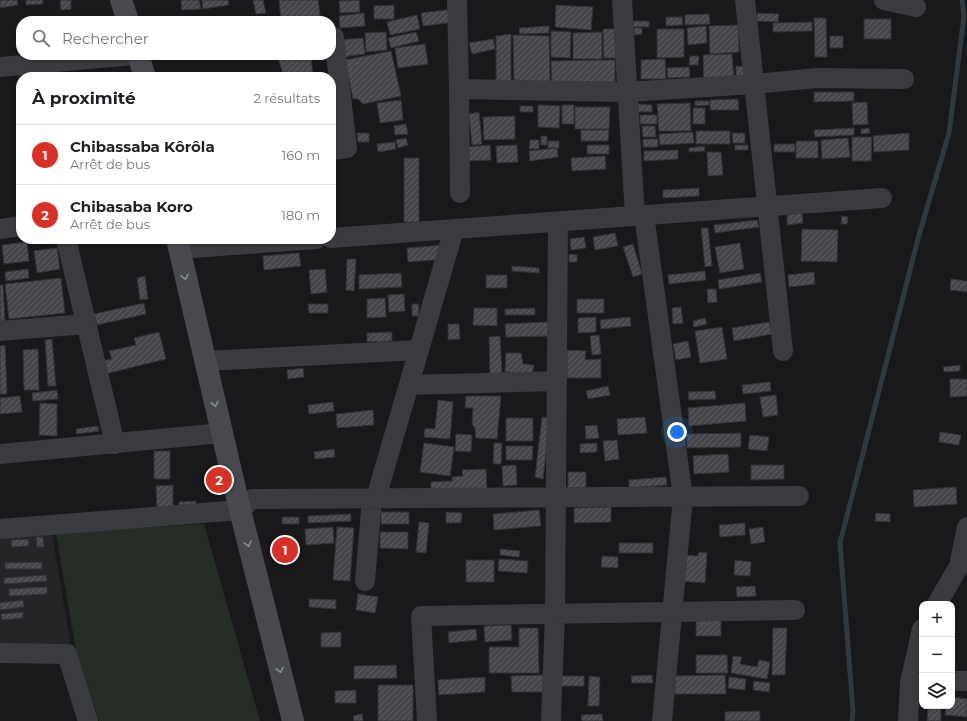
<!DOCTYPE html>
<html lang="fr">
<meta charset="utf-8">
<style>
:root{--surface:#fff;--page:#f2f2f2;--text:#202124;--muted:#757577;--line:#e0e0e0;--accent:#d93025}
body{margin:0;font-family:Montserrat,sans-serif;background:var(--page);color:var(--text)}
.controls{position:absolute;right:12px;bottom:12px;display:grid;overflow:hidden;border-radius:8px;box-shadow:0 1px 3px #0004}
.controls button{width:36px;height:36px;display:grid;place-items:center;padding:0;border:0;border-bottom:1px solid var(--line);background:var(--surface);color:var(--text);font:20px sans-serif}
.you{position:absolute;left:677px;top:432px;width:14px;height:14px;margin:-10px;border:3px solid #fff;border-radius:50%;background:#1a73e8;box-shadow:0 0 0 6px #1a73e833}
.badge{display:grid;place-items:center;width:26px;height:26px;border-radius:50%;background:var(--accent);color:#fff;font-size:13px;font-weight:700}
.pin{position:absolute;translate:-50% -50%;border:2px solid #fff;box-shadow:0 1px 4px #0006}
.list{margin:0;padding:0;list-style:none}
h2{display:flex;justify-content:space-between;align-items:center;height:52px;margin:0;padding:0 16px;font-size:17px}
h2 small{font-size:13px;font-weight:400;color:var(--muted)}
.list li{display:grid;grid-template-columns:26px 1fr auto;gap:12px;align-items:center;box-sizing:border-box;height:60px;padding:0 16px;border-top:1px solid var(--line)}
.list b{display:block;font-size:15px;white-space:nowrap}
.list p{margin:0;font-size:13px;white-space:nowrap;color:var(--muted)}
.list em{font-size:13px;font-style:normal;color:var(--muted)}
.icon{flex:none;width:22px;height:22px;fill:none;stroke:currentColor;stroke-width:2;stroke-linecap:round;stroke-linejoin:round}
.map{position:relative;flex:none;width:967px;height:721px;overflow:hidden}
.search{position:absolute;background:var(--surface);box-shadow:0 1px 3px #0004;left:16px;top:16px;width:320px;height:44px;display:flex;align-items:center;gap:10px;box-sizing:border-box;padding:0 14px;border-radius:16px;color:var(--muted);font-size:15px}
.panel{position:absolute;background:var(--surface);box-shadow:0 1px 3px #0004;left:16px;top:72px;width:320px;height:172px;border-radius:16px}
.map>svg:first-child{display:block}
.built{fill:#252528}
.garden{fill:#252d26}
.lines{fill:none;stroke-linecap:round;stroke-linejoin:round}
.stream{stroke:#313940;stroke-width:5}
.building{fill:url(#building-hatch);stroke:#333336}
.street{stroke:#3a3b3f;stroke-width:20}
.secondary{stroke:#484a4f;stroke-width:22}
.oneway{stroke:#898c94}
</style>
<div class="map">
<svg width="967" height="721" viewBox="0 0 967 721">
<defs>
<pattern id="building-hatch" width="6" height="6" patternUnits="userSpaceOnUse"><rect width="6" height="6" fill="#46464b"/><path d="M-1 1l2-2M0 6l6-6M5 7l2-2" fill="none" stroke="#5e5e63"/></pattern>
</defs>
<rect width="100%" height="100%" fill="#19191b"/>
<path class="built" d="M52 535 71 647 0 645V538Z"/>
<path class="garden" d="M204 524 260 721H99L76 650 56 533Z"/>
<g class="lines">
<path class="stream" d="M852 721 853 711 840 543 919 235 949 133 964 16 962 0"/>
</g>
<path class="building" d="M0 0H17L18 5 0 8Z
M26 0H43V4L26 5Z
M60 0H71V9L61 10Z
M181 0H199L201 9 182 10Z
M202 0H228L229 5 203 9Z
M253 0H263L266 13 256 14Z
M279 0H318L321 21H281Z
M359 0 360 12 340 13 339 1Z
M394 5V19H374V6Z
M556 5 593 7 591 30 555 27Z
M454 9 455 22 423 26 421 13Z
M364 13 365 26 340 28 339 16Z
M757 13 779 14 778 22 757 21Z
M709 14 710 24 685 25V15Z
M417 15 420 29 390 35 387 22Z
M666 17H682L683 25 666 26Z
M814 18H826L827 57H815Z
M864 19H891V39H864Z
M633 21H649V27H633Z
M812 22V31L773 32V23Z
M738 25 739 52 710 54 709 26Z
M549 26V33L520 34 519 28Z
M706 26 707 43 688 45 687 28Z
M634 28H642V34L634 35Z
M603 29H616V58H604Z
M657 29H684V57L657 58Z
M551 31 571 32 570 58 551 57Z
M386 32 387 50 366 52 365 33Z
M416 32 419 41 391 48 388 38Z
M602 32V59H573V33Z
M511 34V84H496V36Z
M513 35 549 36 550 82 514 80Z
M830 36H843V48H830Z
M363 38 365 54 342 57 340 40Z
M493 39 495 49 472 54 469 43Z
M425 44 428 64 398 68 395 48Z
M391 51 401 96 363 104 358 99H353L345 60Z
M732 54 734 80 704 82 703 55Z
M277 55H311L313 77H284Z
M690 56H699L698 65H689Z
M665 59 666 79H641V60Z
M615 60V82H552L551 61Z
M736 66 748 67 747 77H736Z
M689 67 690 77 668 78 667 68Z
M814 92H854V101L814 102Z
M738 99 739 110H710V100Z
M401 100 403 120 380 123 377 103Z
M695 101H709V105L695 106Z
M867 102 868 124 853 125 852 103Z
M690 103 691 131H659L657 104Z
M638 104 652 105V112H638Z
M538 105 560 106 559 128 538 127Z
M562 105H574V124H562Z
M520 106H533V112H520Z
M575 107H610L609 129H575Z
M693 108H705V124H693Z
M479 112 482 144 472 145 469 114Z
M640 115H657V124H640Z
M515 116V139L484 140 483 117Z
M331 119H337L338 145H331Z
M406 124 408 134 395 135 394 126Z
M642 126H655L656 137H643Z
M854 128V135L815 137 814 130Z
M869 128 870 133 861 134V129Z
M581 130H609L608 141H581Z
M696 131H730V144H696Z
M693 132 694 143 660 145 659 134Z
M357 133H369V142H358Z
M732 133H745V143H733Z
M909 133V150L874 152 873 136Z
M541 136H547V145H541Z
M852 137H872L871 161H852Z
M406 138 408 145 398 148 396 140Z
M848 138 850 157 822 159 821 140Z
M643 139H658V147H643Z
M530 140H539V149H529Z
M548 141H559V148H548Z
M796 141H818V158H796Z
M395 142 396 149 378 152 377 144Z
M774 144H795V152H774Z
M490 145 491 160 467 161 466 147Z
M517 145 518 162 497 163 496 146Z
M587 145H609V154H587Z
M735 145H748V150H735Z
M704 146 705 151 689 152V148Z
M557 148 558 157 530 161 529 151Z
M678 150V159L644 161V151Z
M707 152H721L723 175 708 176Z
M605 156 606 169 572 171 571 158Z
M404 158H419V222H404Z
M699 188V196L663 198V190Z
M802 213 803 223 787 225V215Z
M842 216 848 217 847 224H841Z
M757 220 759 227 715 233 714 225Z
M701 228H708L712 266 705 267Z
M802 229 838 230 837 262 801 261Z
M615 233 618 246 595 250 593 237Z
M584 237 586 248 571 250 570 239Z
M27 242 29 261 4 264 2 245Z
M740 243 744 269 720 273 715 247Z
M633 244 642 274 633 277 623 247Z
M443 245 445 259 408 262 407 248Z
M57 248 60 269 37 273 34 251Z
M299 253 301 266 264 270 263 256Z
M569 254 577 255V262H569Z
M347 259H356L354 291 346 290Z
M512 266 539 268V273L512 271Z
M28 269 29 278 6 281 5 272Z
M325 269 327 292 311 294 309 270Z
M705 271 706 280 669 284 668 275Z
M814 272 815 284 789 287 788 275Z
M401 273 402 287 359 289V275Z
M760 273 762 282 719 289 718 280Z
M486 275H507V288H486Z
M145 276 148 299 140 300 137 278Z
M61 278 65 313 9 319 5 284Z
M951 279 967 281V292L950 290Z
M0 285H3L5 321H0Z
M707 289H716L717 302 708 303Z
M404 294 405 311 389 312 388 295Z
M385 298 386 317 367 318V299Z
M577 299H604V313H577Z
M144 303 146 314 97 325 94 314Z
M308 304H328V313H309Z
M412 304H419L418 316H412Z
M681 307 683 323 673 324 672 308Z
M474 308H497V326L473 325Z
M535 308V315H505V309Z
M596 317V332L578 333V318Z
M630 317 631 326 601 329 600 320Z
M705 318 707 324 694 327 693 321Z
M548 322V336L506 337 505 324Z
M769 322 772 334 734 341 732 328Z
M448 324H459L460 339 448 340Z
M722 327 727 359 700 363 695 331Z
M159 332 166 359 105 374 102 361 112 359 109 351 136 345 134 338Z
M392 332V341L367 342V333Z
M599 335 601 354 592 355 590 336Z
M500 336 502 375H490L489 337Z
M52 339 56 386H48L45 340Z
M688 341 691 357 676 360 673 344Z
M5 345 7 394H0V346Z
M38 349 39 390H24L23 350Z
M567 350 586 351 585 360 601 359V378H567Z
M506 353H521L523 364 534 365 532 374 505 372Z
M960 365V371L944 372 943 367Z
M303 368 304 377 288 379 287 370Z
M950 379H967V396L950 397Z
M770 382 771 391 743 394 742 385Z
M608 386 610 395 588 399 586 391Z
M57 390 58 399 33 401 32 393Z
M715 391 716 399 689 400 688 392Z
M776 395 778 415 763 417 760 397Z
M20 396 22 412 0 414V398Z
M466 396H501L497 439 476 438 475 428 472 424 473 408H465Z
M438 400 453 402 450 439 424 437 425 428 435 429Z
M333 402 334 411 309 414 308 405Z
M40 403 57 404V436L39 435Z
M745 403 746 421 689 426 688 408Z
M373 410 374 425 337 428 336 414Z
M542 417 550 418 543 479 535 477Z
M645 417 647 433 618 435 617 419Z
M506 418H533V441H506Z
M597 425 599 438 586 439 585 426Z
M98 426 99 431 77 434 76 429Z
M940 432 961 435 959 445 939 442Z
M741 433V447L687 448V434Z
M456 434 472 435 471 452 455 451Z
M750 435 769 437 767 451 748 449Z
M617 440 619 459 605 461 603 441Z
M424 443 454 447 450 476 420 472Z
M494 443H502L501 464H493Z
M597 443V452L580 453V444Z
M506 446H533L532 460H506Z
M334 449 335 457 315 459 314 452Z
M154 451H170V479H154Z
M728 454 729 472 694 474 693 456Z
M516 465 517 485 503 486 502 466Z
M751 465H784V479L751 480Z
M486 469 487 491 431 493V482L452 481V477L463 476 462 470Z
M568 472H586V489H568Z
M666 477 667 485 629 488V480Z
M173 485V509H157L156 486Z
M956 487 957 504 914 507 913 490Z
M196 501V509L179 510V502Z
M611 507V522L574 523V508Z
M539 510 541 526 494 530 493 514Z
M381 512H409V524H381Z
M446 512 462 513 461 523H446Z
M876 513 890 514V522L875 521Z
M351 514V521L308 523V516Z
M282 517H299V524H282Z
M419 522 429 523 426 553 416 552Z
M745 523V535L720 537 719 525Z
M333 527 334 543 306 545 305 529Z
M337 527 354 528 350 581 333 580Z
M763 527 765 542 751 544 749 529Z
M380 532H408V549L380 548Z
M36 537H43L44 547H37Z
M28 539 29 546 12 547 11 540Z
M619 543H653V553H619Z
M500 549 520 551 519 557 500 555Z
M699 552 707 553 705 583 681 581 683 555 698 556Z
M602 556 618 557V568L601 567Z
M499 559 528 561 527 573 498 571Z
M466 560H494V582H466Z
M735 560 751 562 750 576 734 575Z
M42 562V569H5V563Z
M46 575 47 581 4 584V578Z
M755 586 756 596 737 597 736 587Z
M47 587V594L9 596V589Z
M358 594 378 597 375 613 356 610Z
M309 599 336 600V609L309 607Z
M23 600 24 607 0 610V603Z
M23 612V618L2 620 1 614Z
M721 620V636H696V621Z
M511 625 512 640 485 642 484 626Z
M519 628H538L539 673H489V647H519Z
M773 628H787L785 675H772Z
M476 629 477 640 449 643 448 632Z
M341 632V647H321V633Z
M696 655H727L728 673H696Z
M733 656 742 657 740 664 757 667 759 660 770 662 767 679 731 673Z
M396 665 397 678 354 679V666Z
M543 675 544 692H512L511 676Z
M652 675 653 683H632L631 676Z
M725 675 726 694H675V676Z
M561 676H584V686H561Z
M589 676 600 677 599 706H588Z
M485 677V692L439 695 438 680Z
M729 677 746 679 745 690 728 688Z
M754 681 770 683 769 692 753 690Z
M378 685H413V721H378Z
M356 690V703H335V691Z
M952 697 967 699V717L945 715 946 706H952Z
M928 707 941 708V721H927Z
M760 711V721H725V712Z
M362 714 363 721H354L353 716Z
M602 714 603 721H582L581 715Z"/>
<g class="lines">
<path class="street" d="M457 0 459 89 460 193
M622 0 635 216
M745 0 783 351
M884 0 916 7
M331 37H334L347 148 331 150
M0 67 133 55
M459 89 627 92 754 84 817 78 904 79
M644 215 683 497 662 721
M0 229 21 226
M331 238 882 198
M66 239 115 444
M179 249 316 239
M0 331 86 324
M205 361 419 350
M409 385 557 381
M0 454 222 433
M376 498 454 229
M0 529 240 510 252 499 799 496
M365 581 372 498
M937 604 959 566 967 527
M0 653 67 654 88 721
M952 681H967
M427 721 421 616 795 610
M551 721 555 614 558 222
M908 721 910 683 922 629"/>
<path class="secondary" d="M121 0 128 21
M138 55 145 77
M177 239 240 510 293 721"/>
</g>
<defs><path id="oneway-chevron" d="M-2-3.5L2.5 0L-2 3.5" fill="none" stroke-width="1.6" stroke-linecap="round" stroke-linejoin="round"/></defs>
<g class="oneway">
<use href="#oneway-chevron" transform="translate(185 277) rotate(77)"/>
<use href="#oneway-chevron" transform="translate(215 404) rotate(77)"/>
<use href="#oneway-chevron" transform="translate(248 544) rotate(76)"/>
<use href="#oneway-chevron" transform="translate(280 670) rotate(76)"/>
</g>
</svg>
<div class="controls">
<button>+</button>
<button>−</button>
<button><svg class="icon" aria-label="layers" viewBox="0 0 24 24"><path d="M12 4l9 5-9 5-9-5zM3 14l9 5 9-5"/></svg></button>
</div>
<div class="you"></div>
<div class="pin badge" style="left:285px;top:550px">1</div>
<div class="pin badge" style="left:219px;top:480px">2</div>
<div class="search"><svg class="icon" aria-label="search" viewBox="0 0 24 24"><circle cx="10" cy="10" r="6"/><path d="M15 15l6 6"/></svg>Rechercher</div>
<section class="panel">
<h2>À proximité<small>2 résultats</small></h2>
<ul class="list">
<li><span class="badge">1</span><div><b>Chibassaba Kôrôla</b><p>Arrêt de bus</p></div><em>160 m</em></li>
<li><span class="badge">2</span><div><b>Chibasaba Koro</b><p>Arrêt de bus</p></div><em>180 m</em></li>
</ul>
</section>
</div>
